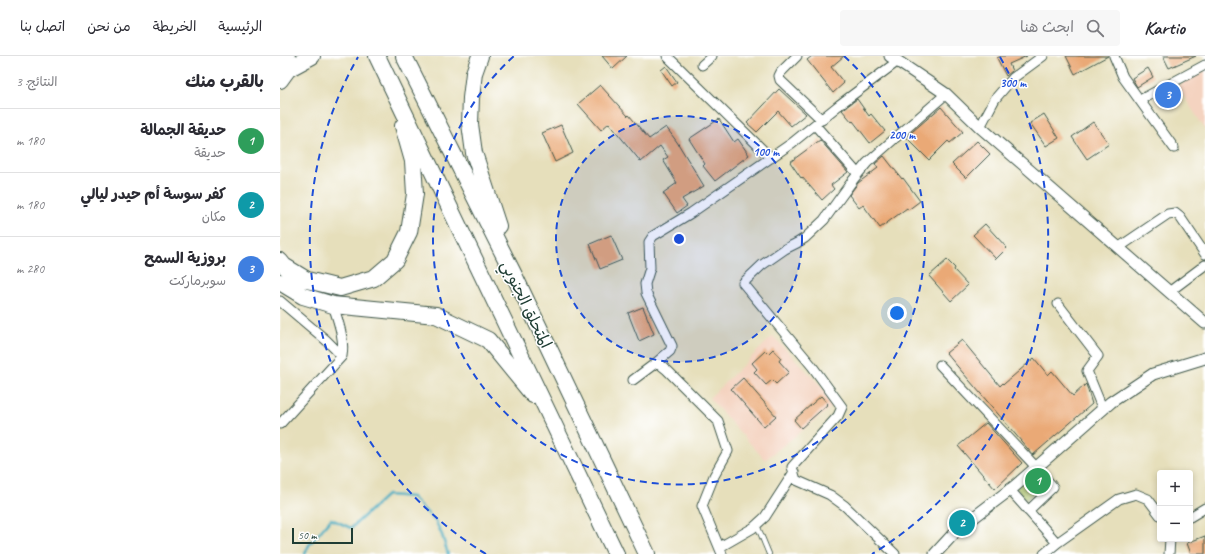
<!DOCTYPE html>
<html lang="ar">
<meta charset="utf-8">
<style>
:root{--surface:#fff;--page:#f7f7f7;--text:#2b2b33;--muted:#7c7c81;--line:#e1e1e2;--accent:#111827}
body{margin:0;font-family:Caveat,"Playpen Sans Arabic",sans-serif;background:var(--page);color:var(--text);direction:rtl}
.controls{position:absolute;right:12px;bottom:12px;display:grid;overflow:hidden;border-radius:4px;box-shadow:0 2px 6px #0003}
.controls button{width:36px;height:36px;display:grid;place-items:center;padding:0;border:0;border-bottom:1px solid var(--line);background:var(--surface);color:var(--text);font:20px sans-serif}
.scale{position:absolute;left:12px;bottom:10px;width:61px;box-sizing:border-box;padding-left:4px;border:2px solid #1f3d34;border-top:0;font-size:11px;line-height:14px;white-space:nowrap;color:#1f3d34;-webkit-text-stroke:3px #fff;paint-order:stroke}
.you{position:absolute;left:617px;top:257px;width:14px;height:14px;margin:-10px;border:3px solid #fff;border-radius:50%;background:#1a73e8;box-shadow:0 0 0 6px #1a73e833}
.badge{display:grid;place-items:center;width:26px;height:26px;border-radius:50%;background:var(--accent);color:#fff;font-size:13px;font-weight:700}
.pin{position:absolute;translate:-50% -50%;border:2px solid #fff;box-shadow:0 1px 4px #0006}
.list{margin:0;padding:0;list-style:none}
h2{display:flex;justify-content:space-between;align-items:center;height:52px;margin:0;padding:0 16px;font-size:17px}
h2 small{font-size:13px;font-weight:400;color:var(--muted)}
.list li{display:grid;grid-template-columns:26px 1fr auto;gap:12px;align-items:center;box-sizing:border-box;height:64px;padding:0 16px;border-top:1px solid var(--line)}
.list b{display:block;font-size:15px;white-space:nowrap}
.list p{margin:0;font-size:13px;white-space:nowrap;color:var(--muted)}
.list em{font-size:13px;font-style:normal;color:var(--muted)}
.icon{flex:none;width:22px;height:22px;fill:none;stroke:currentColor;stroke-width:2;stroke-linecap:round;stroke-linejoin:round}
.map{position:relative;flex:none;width:925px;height:498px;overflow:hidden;direction:ltr}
header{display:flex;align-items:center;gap:24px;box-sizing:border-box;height:56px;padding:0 20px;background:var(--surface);border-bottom:1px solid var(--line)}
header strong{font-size:19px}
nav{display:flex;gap:22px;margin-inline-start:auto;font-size:14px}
.search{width:280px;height:36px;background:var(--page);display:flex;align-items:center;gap:10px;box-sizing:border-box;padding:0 14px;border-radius:4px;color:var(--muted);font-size:15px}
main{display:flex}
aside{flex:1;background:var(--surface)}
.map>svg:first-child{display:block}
.built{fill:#f4d3c0}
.green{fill:#a8c065;stroke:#647e4c}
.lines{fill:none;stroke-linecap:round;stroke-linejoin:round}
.stream{stroke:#41aac0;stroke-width:2.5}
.building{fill:#eaa976}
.service-casing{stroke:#3d5548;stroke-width:6}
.minor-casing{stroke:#3d5548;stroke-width:11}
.tertiary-casing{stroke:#3d5548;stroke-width:13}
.motorway-casing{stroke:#3d5548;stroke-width:18}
.service{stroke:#fff;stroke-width:4.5}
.minor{stroke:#fff;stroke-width:9}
.tertiary{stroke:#fff;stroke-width:11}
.motorway{stroke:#fff;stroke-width:16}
.ring{fill:none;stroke:#1d4ed8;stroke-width:2;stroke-dasharray:7 5}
.labels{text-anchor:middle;stroke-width:3;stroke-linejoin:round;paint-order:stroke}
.street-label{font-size:16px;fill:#1f3d34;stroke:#fff}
.centre{fill:#1d4ed8;stroke:#fff;stroke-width:2}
.ring-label{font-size:12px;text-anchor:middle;font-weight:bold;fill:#1d4ed8;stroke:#fff;stroke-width:3;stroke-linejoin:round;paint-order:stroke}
</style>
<header>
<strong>Kartio</strong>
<div class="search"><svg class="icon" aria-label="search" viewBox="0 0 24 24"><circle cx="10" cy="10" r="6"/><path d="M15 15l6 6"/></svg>ابحث هنا</div>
<nav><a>الرئيسية</a><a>الخريطة</a><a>من نحن</a><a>اتصل بنا</a></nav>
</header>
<main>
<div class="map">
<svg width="925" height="498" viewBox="0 0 925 498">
<rect width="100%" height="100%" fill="#fff"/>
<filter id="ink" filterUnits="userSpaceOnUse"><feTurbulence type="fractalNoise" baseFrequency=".025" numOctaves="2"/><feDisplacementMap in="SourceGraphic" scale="8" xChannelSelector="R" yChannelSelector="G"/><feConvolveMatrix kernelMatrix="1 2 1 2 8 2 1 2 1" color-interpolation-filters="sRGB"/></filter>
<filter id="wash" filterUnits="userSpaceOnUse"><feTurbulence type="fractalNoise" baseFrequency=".012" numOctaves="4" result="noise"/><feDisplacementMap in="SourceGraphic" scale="16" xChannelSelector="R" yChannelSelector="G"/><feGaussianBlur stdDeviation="0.9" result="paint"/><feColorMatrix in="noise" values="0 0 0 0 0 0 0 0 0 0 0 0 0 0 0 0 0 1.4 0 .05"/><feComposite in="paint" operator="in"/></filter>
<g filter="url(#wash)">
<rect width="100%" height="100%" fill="#e6dfbb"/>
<path class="built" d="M925 14V73L897 30Z
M493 280 557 347 485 404 429 342Z"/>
<path class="green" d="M753 414 765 426 746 444 735 430Z"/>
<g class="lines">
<path class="stream" d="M25 498 29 489 51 463 71 472 107 439 132 441 156 466 162 479 168 498"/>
</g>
<g id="blocks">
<path class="building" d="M322 0H347L333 13Z
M532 0H564L551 11 564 27 553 37 527 4Z
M721 0H747L729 8 732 15 726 20 717 2Z
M786 0H828L795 18Z
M883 0H916L889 12Z
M386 10 397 26 392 30 381 14Z
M868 12 873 21 857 31 852 22Z
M320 29 348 60 349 59 369 83 386 71 397 86 424 130 402 143 407 150 397 157 383 137 397 127 383 104 388 101 380 90 361 106 329 67 321 74 298 48Z
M499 33 526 58 511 70 498 55 477 76 467 67Z
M577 43 589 60 591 58 605 75 590 87 573 65 572 66 562 54Z
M661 51 683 76 670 87 668 85 649 104 626 81Z
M764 58 779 82 766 90 750 67Z
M439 63 454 86 458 83 469 99 435 125 423 110 425 108 409 83Z
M813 66 829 88 807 103 792 81Z
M281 69 293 97 275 106 262 77Z
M540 84 568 116 551 129 554 133 542 144 522 121 521 122 510 106Z
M697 85 710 98 686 122 672 108Z
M604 100 622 123 623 122 640 145 628 154 627 152 600 172 583 149 579 152 569 139 578 127 598 112 595 108Z
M705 168 727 192 716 203 693 179Z
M331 179 342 204 320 213 310 188Z
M667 204 675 212 674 214 688 229 671 245 649 220Z
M363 251 374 278 359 285 348 257Z
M682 284 720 330 723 327 724 328 754 302 768 319 772 315 793 340 806 328 812 348 753 399 666 297Z
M493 293 501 302 499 305 509 316 496 328 492 324 486 329 474 316 477 313 472 307 485 295 488 298Z
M463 322 496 360 484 371 451 333Z
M541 340 548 348 521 372 514 364Z
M706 367 742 407 715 433 678 390Z
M925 480V498H911L907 487Z"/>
</g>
</g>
<g filter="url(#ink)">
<use href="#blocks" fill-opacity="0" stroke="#3d5548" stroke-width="1"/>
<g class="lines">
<g class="service-casing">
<path id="service" d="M477 469 489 498"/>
</g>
<g class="minor-casing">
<path id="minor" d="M387 0 491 102
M517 0 501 16 499 20 500 24 542 64
M834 0 843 21 894 92
M422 9 432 0
M860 44 925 9
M535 69 578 118
M700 71 715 43 733 22 763 0
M838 192 888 158 895 157 900 161 925 198
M889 236 925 209
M0 245 46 284 62 300
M778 248 818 300 807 315 823 354
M377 306 390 295 392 290 366 237 365 228 370 212 369 186 373 180 411 157 512 87 559 49 618 5
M660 309 756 411 773 431 748 455
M353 324 377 306 387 314 438 365 448 395 434 420 422 450 442 498
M0 368 62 300C65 283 58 265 53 249
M729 433 777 487
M910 461 925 452
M440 491 473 472 485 461 514 416
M615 498 565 450 550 439 516 424 512 411 558 360 562 351 532 310 463 227 482 209 505 193 517 187 525 182 544 164 573 124 587 107 613 84 666 38
M764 498 777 487 839 443 856 438 868 443 880 459
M889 498 890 483"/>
</g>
<g class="tertiary-casing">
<path id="tertiary" d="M610 0 666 38 700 71 925 267
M655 498 677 474 735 430 831 346 873 318 925 302"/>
</g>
<g class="motorway-casing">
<path id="motorway" d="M97 0 336 498
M124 0 235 221 367 498
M200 0 194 17 191 42 190 68 194 97 218 170
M0 4 7 0
M0 24 8 13 32 0
M0 205 4 210 27 224 60 232 94 222 115 204 129 176 135 138 133 105 123 70
M0 226 23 240 53 249 156 259 208 284 253 339"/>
</g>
<use href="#service" class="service"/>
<use href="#minor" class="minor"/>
<use href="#tertiary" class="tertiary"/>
<use href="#motorway" class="motorway"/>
</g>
</g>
<circle cx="399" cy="183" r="123" fill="#1d4ed8" fill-opacity=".12"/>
<g class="ring">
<circle cx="399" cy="183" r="123"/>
<path d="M564 0A246 246 0 1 1 234 0"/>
<path d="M206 498A369 369 0 0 1 78 1M720 1A369 369 0 0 1 592 498"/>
</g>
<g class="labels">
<g class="street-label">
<text transform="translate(247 248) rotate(64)" y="6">المتحلق الجنوبي</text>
</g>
</g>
<circle cx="399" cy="183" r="6" class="centre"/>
<g class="ring-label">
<text x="733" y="31">300 m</text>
<text x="622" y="83">200 m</text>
<text x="486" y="100">100 m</text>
</g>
</svg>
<div class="controls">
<button>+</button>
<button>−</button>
</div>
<div class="scale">50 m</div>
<div class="you"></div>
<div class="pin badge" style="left:758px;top:425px;background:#2e9e5b">1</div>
<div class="pin badge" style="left:682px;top:467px;background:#0f9aa8">2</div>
<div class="pin badge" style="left:888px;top:39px;background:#3f7fe0">3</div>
</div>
<aside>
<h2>بالقرب منك<small>النتائج: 3</small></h2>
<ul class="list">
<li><span class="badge" style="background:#2e9e5b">1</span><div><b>حديقة الجمالة</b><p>حديقة</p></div><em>180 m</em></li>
<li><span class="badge" style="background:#0f9aa8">2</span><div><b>كفر سوسة أم حيدر ليالي</b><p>مكان</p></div><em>180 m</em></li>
<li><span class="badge" style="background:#3f7fe0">3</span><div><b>بروزية السمح</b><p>سوبرماركت</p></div><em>280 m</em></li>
</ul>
</aside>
</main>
